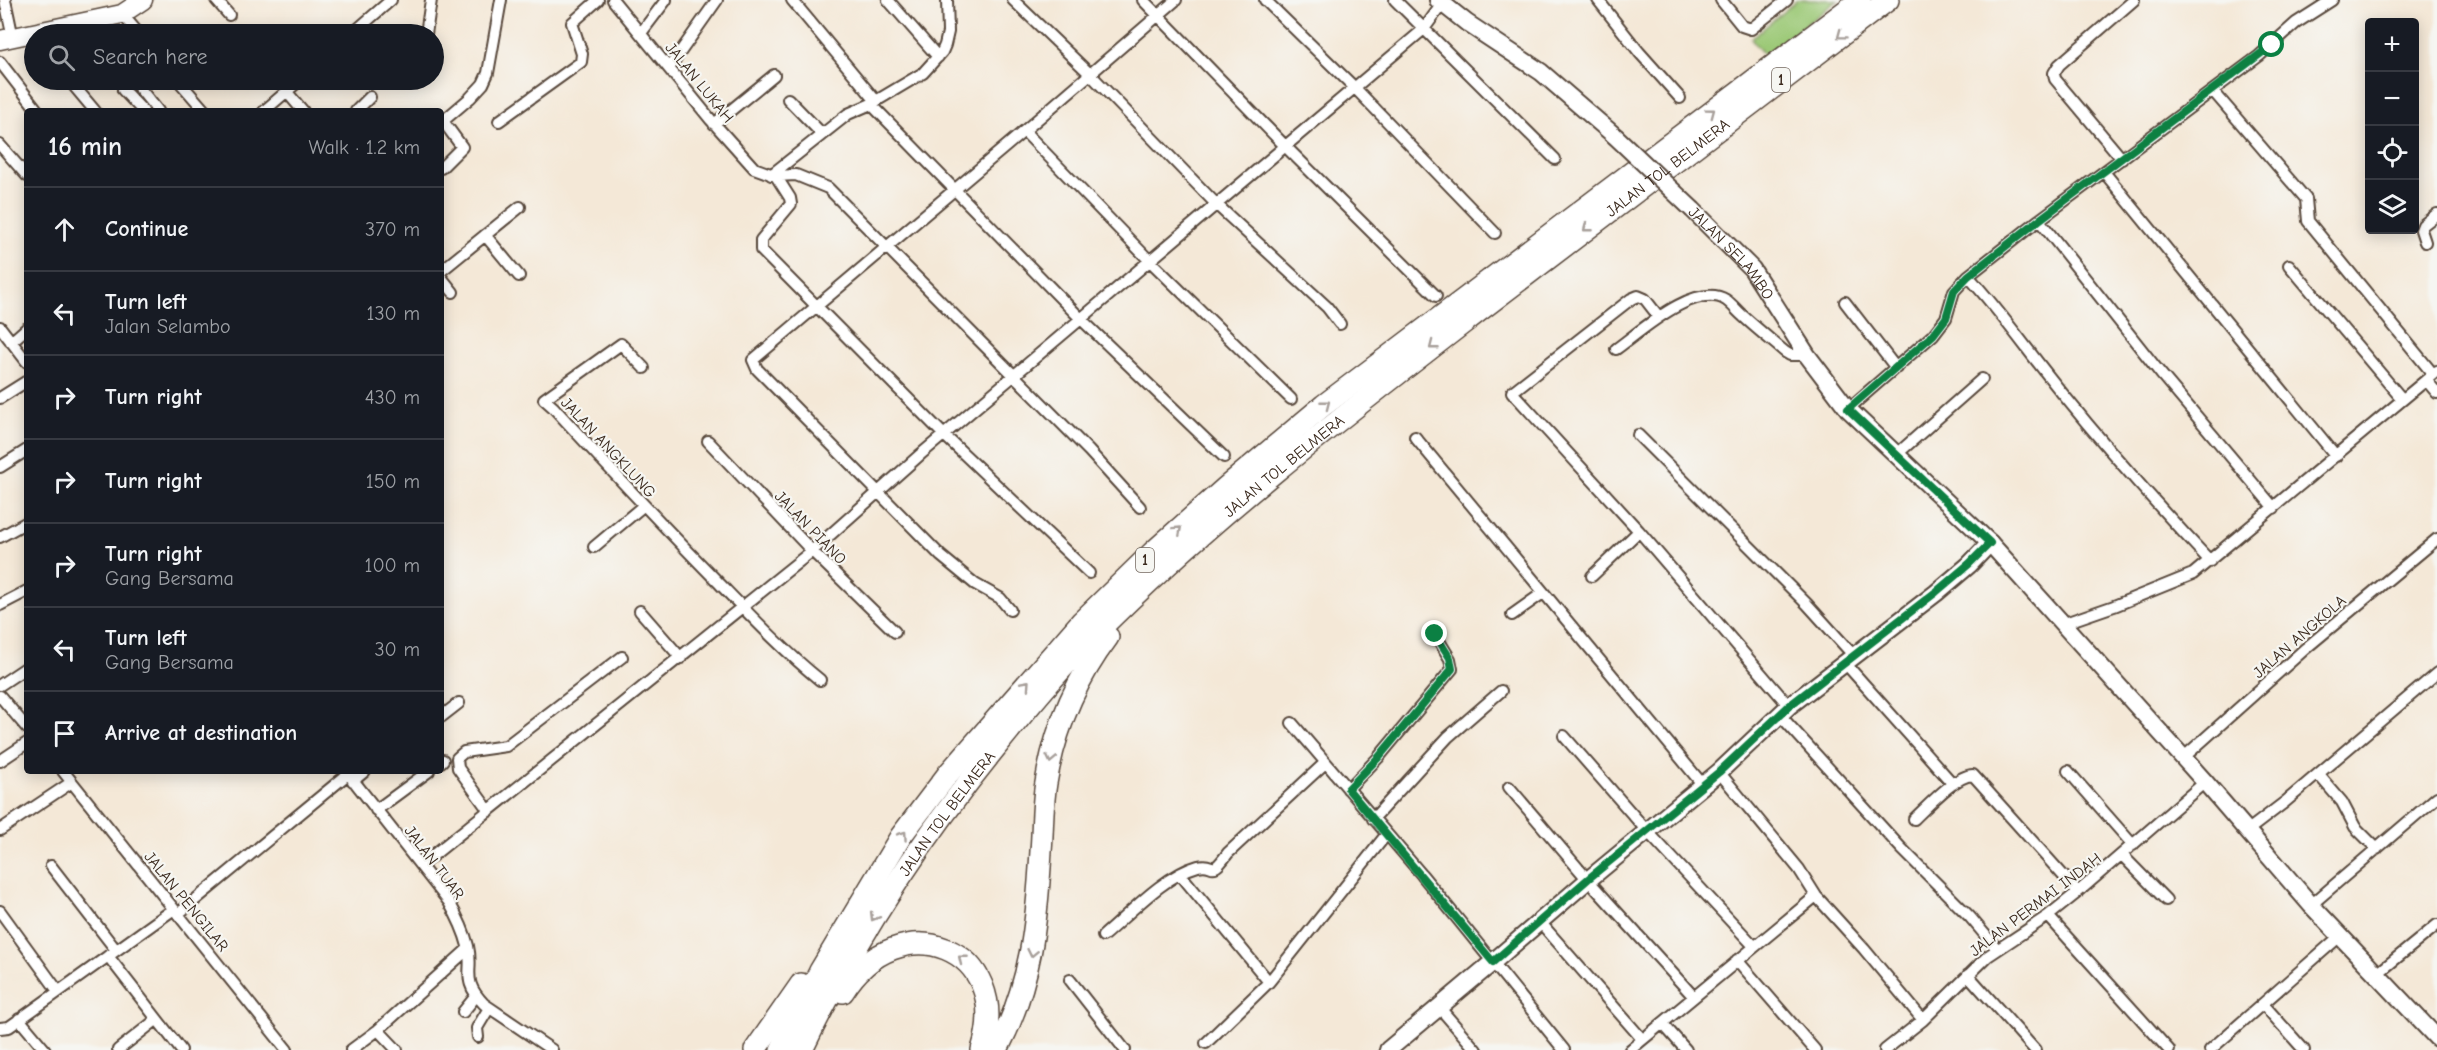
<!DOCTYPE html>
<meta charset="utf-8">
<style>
:root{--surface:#171b24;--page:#20242c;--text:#f1f3f6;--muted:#9ea1a6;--line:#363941}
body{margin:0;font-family:"Comic Neue",sans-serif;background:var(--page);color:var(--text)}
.controls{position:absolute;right:18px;top:18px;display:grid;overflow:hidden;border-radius:6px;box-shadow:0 3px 15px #0003}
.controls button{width:54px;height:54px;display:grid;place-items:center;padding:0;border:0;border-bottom:2px solid var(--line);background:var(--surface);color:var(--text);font:30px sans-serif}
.stop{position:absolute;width:18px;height:18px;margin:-14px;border:4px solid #0b8043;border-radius:50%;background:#fff}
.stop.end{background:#0b8043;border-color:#fff;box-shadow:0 2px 6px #0008}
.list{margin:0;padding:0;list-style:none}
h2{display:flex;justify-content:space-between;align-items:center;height:78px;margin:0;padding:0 24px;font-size:26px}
h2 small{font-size:20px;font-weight:400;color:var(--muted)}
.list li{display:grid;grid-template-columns:39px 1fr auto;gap:18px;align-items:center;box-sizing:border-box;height:84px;padding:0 24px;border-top:2px solid var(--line)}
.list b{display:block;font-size:22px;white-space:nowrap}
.list p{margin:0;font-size:20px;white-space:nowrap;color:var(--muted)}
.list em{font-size:20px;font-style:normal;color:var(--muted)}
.icon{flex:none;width:33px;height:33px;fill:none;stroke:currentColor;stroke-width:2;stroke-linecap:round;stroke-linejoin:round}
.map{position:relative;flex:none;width:2437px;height:1050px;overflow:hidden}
.search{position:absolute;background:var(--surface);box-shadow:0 3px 15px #0003;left:24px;top:24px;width:420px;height:66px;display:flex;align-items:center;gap:15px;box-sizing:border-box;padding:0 21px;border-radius:33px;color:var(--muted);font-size:22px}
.panel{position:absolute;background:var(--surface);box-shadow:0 3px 15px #0003;left:24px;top:108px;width:420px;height:666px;border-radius:6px}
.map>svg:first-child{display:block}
.green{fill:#9cc977;stroke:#6c7a4a;stroke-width:1.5}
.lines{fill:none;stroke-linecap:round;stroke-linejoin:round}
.street-casing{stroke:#57463a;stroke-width:14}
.secondary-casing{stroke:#57463a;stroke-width:20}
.primary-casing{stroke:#57463a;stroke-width:21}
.highway-casing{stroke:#57463a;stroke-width:24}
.street{stroke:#fff;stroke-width:10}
.secondary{stroke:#fff;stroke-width:16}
.primary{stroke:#fff;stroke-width:18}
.highway{stroke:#fff;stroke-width:21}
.secondary-bridge-casing{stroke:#57463a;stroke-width:20;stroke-linecap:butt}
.secondary-bridge{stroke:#fff;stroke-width:16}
.oneway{stroke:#a79f9a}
.route{stroke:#0b8043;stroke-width:8}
.labels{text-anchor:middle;stroke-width:4.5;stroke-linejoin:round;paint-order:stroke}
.shield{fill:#f6f6f2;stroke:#73675e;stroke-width:1.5}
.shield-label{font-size:15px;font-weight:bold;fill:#3b2a1e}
.street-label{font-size:16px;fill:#3b2a1e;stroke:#f6f6f2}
</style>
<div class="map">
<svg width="2437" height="1050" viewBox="0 0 2437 1050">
<rect width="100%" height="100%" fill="#f6f6f2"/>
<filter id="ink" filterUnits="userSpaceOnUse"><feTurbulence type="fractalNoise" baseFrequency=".0167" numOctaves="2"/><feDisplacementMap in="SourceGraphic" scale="12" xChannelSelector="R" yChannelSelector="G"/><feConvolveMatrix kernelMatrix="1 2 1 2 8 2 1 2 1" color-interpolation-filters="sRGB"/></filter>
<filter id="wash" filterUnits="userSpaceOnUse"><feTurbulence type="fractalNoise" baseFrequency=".008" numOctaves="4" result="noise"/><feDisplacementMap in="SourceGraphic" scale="24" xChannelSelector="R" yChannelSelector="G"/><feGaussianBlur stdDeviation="1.35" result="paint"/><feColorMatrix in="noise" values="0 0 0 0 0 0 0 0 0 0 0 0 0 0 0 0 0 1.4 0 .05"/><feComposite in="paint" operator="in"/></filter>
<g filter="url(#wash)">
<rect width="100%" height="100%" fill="#f4e8d7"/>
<path class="green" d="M1797 0H1838L1765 56 1751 39Z"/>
</g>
<g filter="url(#ink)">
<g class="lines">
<g class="street-casing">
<path id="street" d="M5 0 13 38
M216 0 229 15
M613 0 711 120 754 168 776 176 796 175 828 188 1089 451 1140 507
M792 0 876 101
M888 0 938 57
M1013 0 1089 73 1217 205 1327 307 1340 324
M1143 0 1286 147 1436 296
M1265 0 1354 87 1495 233
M1395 0 1555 159
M1598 0 1639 52 1680 98
M1721 0 1742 26 1751 29 1787 0
M122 14 139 34
M89 22 97 34
M641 33 666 0
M352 34 391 0
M426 34 431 0
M0 62 38 111
M669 68 717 0
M69 80 95 111
M129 80 123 90 143 111
M133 80 158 111
M178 80 205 111
M286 91 303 111
M2213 91 2306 199 2308 221 2433 374
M788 99 822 134
M871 104 1082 320 1224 457
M264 111 300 80
M356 111 370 97
M443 121 470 98 483 84 488 73 501 0
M499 121 581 62 582 54 572 23 598 0
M441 122 443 121 462 147 441 168
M714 124 774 75
M1024 131 1149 260 1291 399
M0 145 27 176
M2122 159 2055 79 2054 73 2059 65 2134 0
M2104 172 2336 456
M771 175 848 114 871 104 923 73 942 52 945 45 948 32 947 0
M776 176 790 198 791 204 761 240V250L944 435 1089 573
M2039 220 2161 374 2274 508
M485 235 519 276
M2425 242 2421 230 2423 225 2437 214
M2289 265 2402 399
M441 271 520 207
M1968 276C2002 313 2030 354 2062 393 2109 451 2159 507 2210 561
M441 277 453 292
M1845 302 1896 368
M1659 317 1645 299 1638 296 1631 299 1512 392 1639 531 1789 706
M0 327 27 362
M11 342 27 328
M1616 349C1640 332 1695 281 1726 300 1732 304 1737 311 1743 316 1756 328 1771 340 1785 352L1790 355H1807
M644 368 621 344 544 399 553 407C607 466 661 524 717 581 750 615 783 650 820 680
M2426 380 2437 393
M0 398 27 381
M1848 409 1933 335 1946 318 1954 291 1968 276 2039 220 2259 56 2296 23 2332 0
M1638 435 1807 604 1854 656
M1415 437 1703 785
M708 441 812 551 895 632
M1896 455 1982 379
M0 467 27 450
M0 537 27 522
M594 547 643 506
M1592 576 1639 531
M0 605 27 591
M1010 610 1000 598 975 584 941 556 757 369 753 360 1024 131 1176 0
M640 611 681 658
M1512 615 1543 593
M2062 624 2114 606 2193 574 2437 371
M1845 663 1953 784
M0 685 27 667
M0 696 27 728
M1779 714 1901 848 1970 917 1997 949
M441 717 459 703
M1292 723 1422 875 1564 1050
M1564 736 1647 831 1754 946
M2183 758 2306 648 2437 539
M0 761 27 743
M441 762 443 760
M63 771 287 1050
M346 771 449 902C457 916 464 930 468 946 474 972 460 979 484 1004L552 1050
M2068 771 2133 845
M1719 772 1799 869 1816 896 1864 949 1923 1020
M2318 774 2342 802 2355 827 2377 849
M353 781 365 771
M1509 787 1588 880 1694 997
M1348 789 1378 758 1452 669 1450 659 1435 634
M376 810 429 771
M489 811 458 768 457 758 464 752 506 746 622 657
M1373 819 1448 737 1501 691
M1914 819C1927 807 1956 775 1973 775L2078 892
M0 830 72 782
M2247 831 2285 802 2437 673
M2122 855 2166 900
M421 865 812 551 921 454 1424 29 1442 4
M51 866 116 950
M1181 875 1269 982
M2311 905 2437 797
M0 911 58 991
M178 914 348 774
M2048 916 2169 1050
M1540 922 1642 1039
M1103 936C1129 914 1165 875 1198 866 1216 861 1209 879 1228 853L1325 763
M108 956 181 1050
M1737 960 1815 1050
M2377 974 2437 925
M1968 975 2035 1050
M1070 980 1125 1050
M2263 1004 2304 1050
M1439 1007 1476 1050
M463 1012 476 996
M19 1019 45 1050
M1663 1024 1686 1050
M0 1028 9 1027 174 909
M378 1030 397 1050
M478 1037 477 1028 489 1008
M1206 1043 1269 982 1386 835
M118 1050 156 1020
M351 1050 378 1030 468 949
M1630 1050 1816 896
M1885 1050 1923 1020 1988 956 2048 916 2078 892 2205 782
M2210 1050 2340 936"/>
</g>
<g class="secondary-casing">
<g id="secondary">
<path d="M1438 0 1467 23 1541 72 1615 136"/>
<path id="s1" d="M1693 210 1752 269 1807 355 1848 409 1990 543 2205 782 2311 905 2437 1038"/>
<path d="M1388 1050 1493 962 1588 880 1719 772 1789 706 1936 593 1969 565 1990 543"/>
</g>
</g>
<g class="primary-casing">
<path id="primary" d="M0 40 122 14 143 0"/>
</g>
<g class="highway-casing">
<g id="highway">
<path d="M843 992C899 902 1015 948 982 1050"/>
<path d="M755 1050 801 984"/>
<path d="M781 1050 820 971 901 836 948 774 1082 621 1153 552 1225 488 1324 405 1860 0"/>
<path id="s2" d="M802 1050C854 941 920 841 996 747 1028 707 1061 667 1097 632 1215 514 1347 413 1479 311 1615 207 1751 103 1888 0"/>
<path d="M997 1050C1031 985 1037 923 1041 851 1043 829 1042 805 1046 783 1055 728 1075 681 1108 637"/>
</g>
</g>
<use href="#street" class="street"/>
<use href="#secondary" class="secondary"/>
<use href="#primary" class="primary"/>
<use href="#highway" class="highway"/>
<g class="secondary-bridge-casing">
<path id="secondary-bridge" d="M1615 136 1693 210"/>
</g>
<use href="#secondary-bridge" class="secondary-bridge"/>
</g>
<defs><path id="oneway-chevron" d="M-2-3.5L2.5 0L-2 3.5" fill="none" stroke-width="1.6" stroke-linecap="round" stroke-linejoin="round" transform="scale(1.5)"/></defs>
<g class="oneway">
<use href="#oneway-chevron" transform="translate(1841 35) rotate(143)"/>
<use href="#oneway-chevron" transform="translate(1711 112) rotate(-37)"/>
<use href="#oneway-chevron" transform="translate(1587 228) rotate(142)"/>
<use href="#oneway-chevron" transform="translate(1433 346) rotate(142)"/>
<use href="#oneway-chevron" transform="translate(1326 404) rotate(-38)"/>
<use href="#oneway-chevron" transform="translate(1178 530) rotate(-42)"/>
<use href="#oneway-chevron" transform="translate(1026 684) rotate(-48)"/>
<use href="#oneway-chevron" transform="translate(1051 759) rotate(102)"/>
<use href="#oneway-chevron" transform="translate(903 835) rotate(-55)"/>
<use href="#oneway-chevron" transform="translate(874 917) rotate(121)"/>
<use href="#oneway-chevron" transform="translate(1032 953) rotate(102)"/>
<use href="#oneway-chevron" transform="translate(962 959) rotate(-141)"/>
</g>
</g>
<g class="lines" filter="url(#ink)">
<path class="route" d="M1435 634 1450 658 1452 669 1378 758 1348 789 1493 962 1588 879 1719 772 1789 706 1936 592 1969 564 1990 543 1848 409 1933 335 1946 318 1954 291 1968 276 2039 220 2272 45"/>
</g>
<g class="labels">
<g class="shield">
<rect x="1772" y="68" width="18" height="24" rx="4.5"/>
<rect x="1136" y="548" width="18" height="24" rx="4.5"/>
</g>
<g class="shield-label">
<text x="1781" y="85">1</text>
<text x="1145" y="565">1</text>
</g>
<g class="street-label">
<text transform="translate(700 82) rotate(51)" y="6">JALAN LUKAH</text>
<text dy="6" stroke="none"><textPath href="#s2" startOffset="1250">JALAN TOL BELMERA</textPath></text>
<text dy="6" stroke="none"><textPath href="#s1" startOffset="58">JALAN SELAMBO</textPath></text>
<text transform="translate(609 447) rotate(47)" y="6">JALAN ANGKLUNG</text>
<text dy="6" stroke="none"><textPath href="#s2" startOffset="764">JALAN TOL BELMERA</textPath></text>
<text transform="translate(811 527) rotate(46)" y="6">JALAN PIANO</text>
<text transform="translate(2299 636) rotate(-41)" y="6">JALAN ANGKOLA</text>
<text dy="6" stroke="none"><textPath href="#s2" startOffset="278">JALAN TOL BELMERA</textPath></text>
<text transform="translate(435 862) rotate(53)" y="6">JALAN TUAR</text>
<text transform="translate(187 901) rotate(51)" y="6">JALAN PENGILAR</text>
<text transform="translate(2035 904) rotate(-37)" y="6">JALAN PERMAI INDAH</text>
</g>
</g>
</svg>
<div class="controls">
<button>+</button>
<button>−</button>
<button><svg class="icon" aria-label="locate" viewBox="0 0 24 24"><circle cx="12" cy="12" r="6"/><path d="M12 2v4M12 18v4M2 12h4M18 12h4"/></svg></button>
<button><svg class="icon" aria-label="layers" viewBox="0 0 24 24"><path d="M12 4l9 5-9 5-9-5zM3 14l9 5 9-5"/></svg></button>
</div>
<div class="stop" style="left:2272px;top:45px"></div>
<div class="stop end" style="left:1435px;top:634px"></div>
<div class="search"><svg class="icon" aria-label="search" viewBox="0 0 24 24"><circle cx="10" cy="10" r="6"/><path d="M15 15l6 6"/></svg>Search here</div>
<section class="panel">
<h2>16 min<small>Walk · 1.2 km</small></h2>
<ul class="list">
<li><svg class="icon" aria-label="ahead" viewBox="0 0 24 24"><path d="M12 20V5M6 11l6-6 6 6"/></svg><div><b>Continue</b></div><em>370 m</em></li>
<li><svg class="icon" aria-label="left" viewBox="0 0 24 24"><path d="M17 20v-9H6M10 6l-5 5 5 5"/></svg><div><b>Turn left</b><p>Jalan Selambo</p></div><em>130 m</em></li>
<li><svg class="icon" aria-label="right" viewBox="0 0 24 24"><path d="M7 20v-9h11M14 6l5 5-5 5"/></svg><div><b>Turn right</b></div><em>430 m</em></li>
<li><svg class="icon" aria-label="right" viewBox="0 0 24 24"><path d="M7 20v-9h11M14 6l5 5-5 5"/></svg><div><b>Turn right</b></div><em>150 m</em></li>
<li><svg class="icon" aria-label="right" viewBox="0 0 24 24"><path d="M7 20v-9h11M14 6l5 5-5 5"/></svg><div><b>Turn right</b><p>Gang Bersama</p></div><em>100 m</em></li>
<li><svg class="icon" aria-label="left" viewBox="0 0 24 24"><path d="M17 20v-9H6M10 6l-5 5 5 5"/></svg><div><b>Turn left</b><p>Gang Bersama</p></div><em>30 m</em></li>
<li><svg class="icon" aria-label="arrive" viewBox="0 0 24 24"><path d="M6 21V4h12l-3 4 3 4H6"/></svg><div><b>Arrive at destination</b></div></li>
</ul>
</section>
</div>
